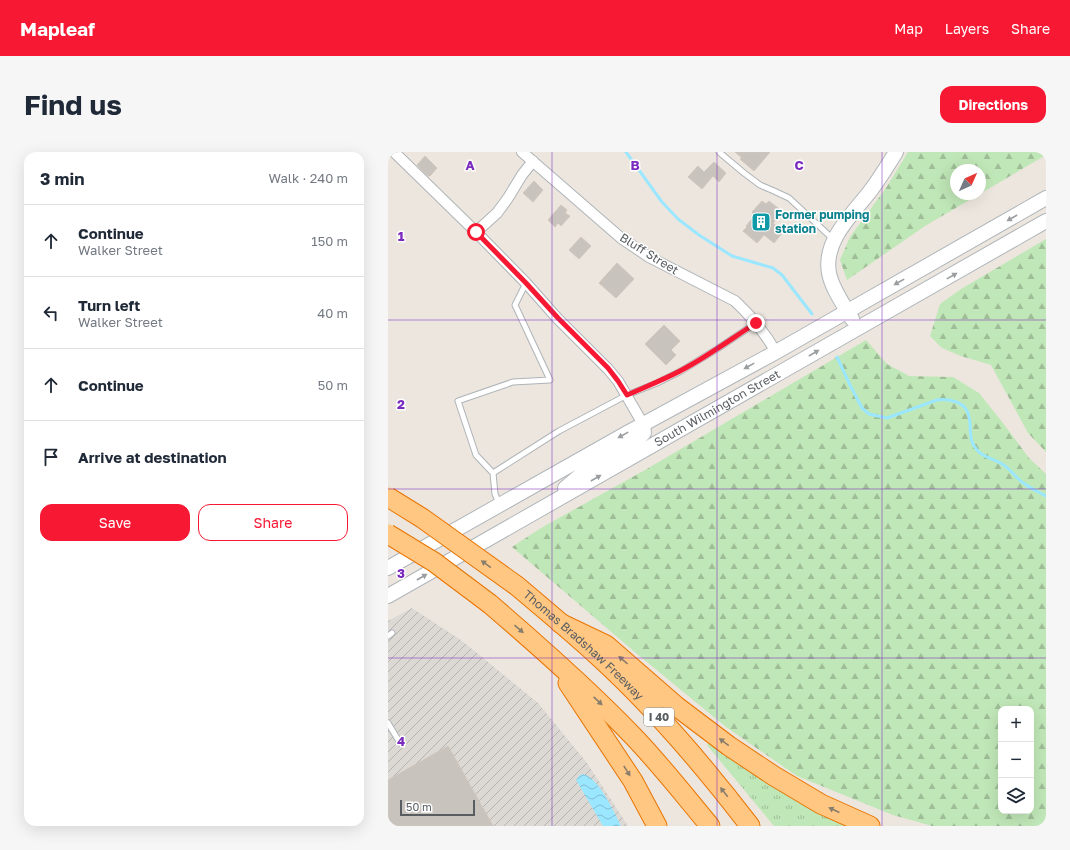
<!DOCTYPE html>
<meta charset="utf-8">
<style>
:root{--surface:#fff;--page:#f6f6f7;--text:#1f2937;--muted:#747a83;--line:#e0e1e3;--accent:#f71933}
body{margin:0;font-family:"Golos Text",sans-serif;background:var(--page);color:var(--text)}
.controls{position:absolute;right:12px;bottom:12px;display:grid;overflow:hidden;border-radius:8px;box-shadow:0 4px 16px #0002}
.controls button{width:36px;height:36px;display:grid;place-items:center;padding:0;border:0;border-bottom:1px solid var(--line);background:var(--surface);color:var(--text);font:20px sans-serif}
.compass{position:absolute;left:562px;top:12px;width:36px;height:36px;border-radius:50%;background:var(--surface);box-shadow:0 4px 16px #0002;rotate:45deg}
.scale{position:absolute;left:12px;bottom:10px;width:75px;box-sizing:border-box;padding-left:4px;border:2px solid #575d61;border-top:0;font-size:11px;line-height:14px;white-space:nowrap;color:#575d61;-webkit-text-stroke:3px #fff;paint-order:stroke}
.stop{position:absolute;width:12px;height:12px;margin:-9px;border:3px solid #f71933;border-radius:50%;background:#fff}
.stop.end{background:#f71933;border-color:#fff;box-shadow:0 1px 4px #0008}
.list{margin:0;padding:0;list-style:none}
h2{display:flex;justify-content:space-between;align-items:center;height:52px;margin:0;padding:0 16px;font-size:17px}
h2 small{font-size:13px;font-weight:400;color:var(--muted)}
.list li{display:grid;grid-template-columns:26px 1fr auto;gap:12px;align-items:center;box-sizing:border-box;height:72px;padding:0 16px;border-top:1px solid var(--line)}
.list b{display:block;font-size:15px;white-space:nowrap}
.list p{margin:0;font-size:13px;white-space:nowrap;color:var(--muted)}
.list em{font-size:13px;font-style:normal;color:var(--muted)}
.actions{display:flex;gap:8px;padding:12px 16px}
.actions a{flex:1;padding:9px 0;border:1px solid var(--accent);border-radius:12px;text-align:center;font-size:14px;color:var(--accent)}
.actions .main{background:var(--accent);color:#fff}
.icon{flex:none;width:22px;height:22px;fill:none;stroke:currentColor;stroke-width:2;stroke-linecap:round;stroke-linejoin:round}
.map{position:relative;flex:none;width:658px;height:674px;overflow:hidden;border-radius:12px}
header{display:flex;align-items:center;gap:24px;box-sizing:border-box;height:56px;padding:0 20px;background:var(--accent);color:#fff}
header strong{font-size:19px}
nav{display:flex;gap:22px;margin-inline-start:auto;font-size:14px}
.intro{display:flex;align-items:center;justify-content:space-between;box-sizing:border-box;height:96px;padding:0 24px}
h1{margin:0;font-size:28px}
.button{padding:10px 18px;border-radius:12px;background:var(--accent);color:#fff;font-size:14px;font-weight:700}
main{display:flex;gap:24px;padding:0 24px}
aside{flex:1;background:var(--surface);border-radius:12px;box-shadow:0 4px 16px #0002}
.map>svg:first-child{display:block}
.industrial{fill:url(#industrial-furrows)}
.grass{fill:url(#grass-tufts)}
.forest{fill:url(#forest-firs);fill-rule:evenodd}
.water{fill:url(#water-waves)}
.lines{fill:none;stroke-linecap:round;stroke-linejoin:round}
.stream{stroke:#9be7ff;stroke-width:3}
.building{fill:#c9c3bd;stroke:#d1c6bc}
.lane-casing{stroke:#afb4b8;stroke-width:7}
.street-casing{stroke:#afb4b8;stroke-width:12}
.secondary-casing{stroke:#b0b6bb;stroke-width:16}
.highway-casing{stroke:#ea7400;stroke-width:21}
.lane{stroke:#fff;stroke-width:5}
.street{stroke:#fff;stroke-width:10}
.secondary{stroke:#fff;stroke-width:14}
.highway{stroke:#ffc782;stroke-width:19}
.highway-bridge-casing{stroke:#ea7400;stroke-width:21;stroke-linecap:butt}
.highway-bridge{stroke:#ffc782;stroke-width:19}
.oneway{fill:#9a9ea0}
.oneway2{fill:#897d6b}
.route{stroke:#f71933;stroke-width:5}
.grid{fill:none;stroke:#7b2cbf;stroke-width:1;stroke-opacity:0.55}
.labels{text-anchor:middle;stroke-width:3;stroke-linejoin:round;paint-order:stroke}
.shield{fill:#fff;stroke:#898e90;stroke-width:1}
.shield-label{font-size:11px;font-weight:bold;fill:#575d61}
.culture-label{font-size:12px;font-weight:bold;fill:#0d838f;stroke:#fff;text-anchor:start}
.street-label{font-size:12px;fill:#575d61;stroke:#fff}
.grid-label{font-size:13px;text-anchor:middle;font-weight:bold;fill:#7b2cbf;stroke:#fff;stroke-width:3;stroke-linejoin:round;paint-order:stroke}
</style>
<header>
<strong>Mapleaf</strong>
<nav><a>Map</a><a>Layers</a><a>Share</a></nav>
</header>
<div class="intro"><h1>Find us</h1><a class="button">Directions</a></div>
<main>
<aside>
<h2>3 min<small>Walk · 240 m</small></h2>
<ul class="list">
<li><svg class="icon" aria-label="ahead" viewBox="0 0 24 24"><path d="M12 20V5M6 11l6-6 6 6"/></svg><div><b>Continue</b><p>Walker Street</p></div><em>150 m</em></li>
<li><svg class="icon" aria-label="left" viewBox="0 0 24 24"><path d="M17 20v-9H6M10 6l-5 5 5 5"/></svg><div><b>Turn left</b><p>Walker Street</p></div><em>40 m</em></li>
<li><svg class="icon" aria-label="ahead" viewBox="0 0 24 24"><path d="M12 20V5M6 11l6-6 6 6"/></svg><div><b>Continue</b></div><em>50 m</em></li>
<li><svg class="icon" aria-label="arrive" viewBox="0 0 24 24"><path d="M6 21V4h12l-3 4 3 4H6"/></svg><div><b>Arrive at destination</b></div></li>
</ul>
<div class="actions"><a class="main">Save</a><a>Share</a></div>
</aside>
<div class="map">
<svg width="658" height="674" viewBox="0 0 658 674">
<defs>
<pattern id="industrial-furrows" width="10" height="10" patternUnits="userSpaceOnUse"><rect width="10" height="10" fill="#dcd8d3"/><path d="M-1 1l2-2M0 10L10 0M9 11l2-2" fill="none" stroke="#b5b2af"/></pattern>
<pattern id="grass-tufts" width="24" height="20" patternUnits="userSpaceOnUse"><rect width="24" height="20" fill="#c0e7b7"/><path d="M3 7l-1-3M5 7V3M7 7l1-3M15 17l-1-3M17 17v-4M19 17l1-3" fill="none" stroke="#9fbe98"/></pattern>
<pattern id="forest-firs" width="22" height="20" patternUnits="userSpaceOnUse"><rect width="22" height="20" fill="#c0e7b7"/><path d="M5 1l3.5 6h-7zM16 11l3.5 6h-7z" fill="#9fbe98"/></pattern>
<pattern id="water-waves" width="16" height="10" patternUnits="userSpaceOnUse"><rect width="16" height="10" fill="#9be7ff"/><path d="M0 5q4-4 8 0t8 0" fill="none" stroke="#81bed2"/></pattern>
</defs>
<rect width="100%" height="100%" fill="#ece6de"/>
<path class="industrial" d="M24 456 73 488 150 551 199 611 240 674H0V469Z"/>
<path class="grass" d="M323 589 460 674H386L319 593Z"/>
<path class="forest" d="M520 0H658V3L537 74 459 128 452 108 462 85 498 36ZM568 18H592V42H568Z
M658 87V300L640 281 603 213 573 204 554 196 542 184 552 152 573 137Z
M478 188 499 212 521 224 565 225 591 241 615 271 641 306 658 322V674H544L505 663 409 624 338 575 248 501 124 395 153 376 257 318ZM613 557H643V659H613Z"/>
<path class="water" d="M195 622C211 626 226 660 233 674H215L188 628 192 623Z"/>
<g class="lines">
<path class="stream" d="M238 0 274 50 290 67 311 83 344 104 385 116 394 123 424 162
M449 205 462 233 474 256 481 262 499 266 549 248C561 246 579 250 581 265 584 277 579 288 590 299 596 306 607 307 614 312 623 317 628 327 637 332 643 337 651 340 658 344"/>
</g>
<path class="building" d="M347 0H382L366 19 352 7 354 6Z
M37 4 49 16 42 24H40L29 13Z
M326 10 338 21 331 30 325 24 314 37 300 25 310 14 316 20Z
M146 29 155 38 145 50 135 41Z
M374 49 378 52 381 49 395 60 385 71 395 80 386 91 376 83 369 91 355 79 359 75 358 74 367 63 364 60Z
M173 53 179 58 177 61 182 64 173 74 170 71 167 75 160 68Z
M193 85 203 94 191 107 181 98Z
M229 111 246 127 228 146 211 131Z
M276 173 292 189 283 198 288 203 278 213 257 192Z
M60 594 105 674H0V628Z"/>
<g class="lines">
<g class="lane-casing">
<path id="lane" d="M331 0 356 21 372 33 386 39 401 46 445 87
M138 131 127 153 162 228 125 230 70 249 88 303 105 321 171 279 239 243 269 231 293 219 329 197 368 171
M105 321 107 342 111 351
M0 484 4 481
M0 571 12 591"/>
</g>
<g class="street-casing">
<path id="street" d="M6 0 88 80 138 131 169 166 220 217 230 229 255 272
M134 0 233 86 261 105 347 149C363 164 377 181 388 200
M88 80 109 61 120 46 134 23 145 9"/>
</g>
<g class="secondary-casing">
<g id="secondary">
<path d="M464 167C456 153 444 137 441 121 435 88 465 62 483 38 492 26 500 13 508 0"/>
<path d="M177 336 197 319 251 286 256 281 255 272"/>
<path d="M0 416 239 281 388 200 658 46"/>
<path id="s1" d="M0 444 658 69"/>
</g>
</g>
<g class="highway-casing">
<g id="highway">
<path id="s2" d="M129 434C156 457 184 480 210 504 266 555 316 614 362 674"/>
<path d="M102 452C151 494 200 537 245 584 272 612 297 644 322 674"/>
<path d="M172 471 218 493 288 554 341 594 386 624 433 652 482 674"/>
<path d="M180 531 245 629 269 674"/>
</g>
</g>
<use href="#lane" class="lane"/>
<use href="#street" class="street"/>
<use href="#secondary" class="secondary"/>
<use href="#highway" class="highway"/>
<g class="highway-bridge-casing">
<path id="highway-bridge" d="M0 345 34 366 129 434
M0 382 46 410 102 452"/>
</g>
<use href="#highway-bridge" class="highway-bridge"/>
</g>
<defs><path id="oneway-solid" d="M-6-.8H1V-3.2L6.5 0L1 3.2V.8H-6Z"/></defs>
<g class="oneway">
<use href="#oneway-solid" transform="translate(624 66) rotate(150)"/>
<use href="#oneway-solid" transform="translate(564 124) rotate(-29)"/>
<use href="#oneway-solid" transform="translate(511 130) rotate(151)"/>
<use href="#oneway-solid" transform="translate(426 201) rotate(-30)"/>
<use href="#oneway-solid" transform="translate(361 214) rotate(151)"/>
<use href="#oneway-solid" transform="translate(235 283) rotate(151)"/>
<use href="#oneway-solid" transform="translate(208 326) rotate(-30)"/>
<use href="#oneway-solid" transform="translate(34 425) rotate(-30)"/>
</g>
<g class="oneway2">
<use href="#oneway-solid" transform="translate(98 412) rotate(-144)"/>
<use href="#oneway-solid" transform="translate(131 477) rotate(41)"/>
<use href="#oneway-solid" transform="translate(235 508) rotate(-139)"/>
<use href="#oneway-solid" transform="translate(210 549) rotate(43)"/>
<use href="#oneway-solid" transform="translate(336 590) rotate(-143)"/>
<use href="#oneway-solid" transform="translate(239 619) rotate(58)"/>
<use href="#oneway-solid" transform="translate(336 640) rotate(-128)"/>
<use href="#oneway-solid" transform="translate(446 658) rotate(-155)"/>
</g>
<g class="lines">
<path class="route" d="M88 80 138 131 170 166 220 216 230 229 239 243C257 235 275 228 292 219 319 205 343 187 368 171"/>
</g>
<path class="grid" d="M164 0V674M329 0V674M494 0V674M0 168H658M0 337H658M0 506H658"/>
<defs>
<g id="building-square" transform="scale(1)"><rect x="-9" y="-9" width="18" height="18" rx="4" fill="#0f9aa8" stroke="#fff"/><path d="M-4-6H4V6H1V3H-1V6H-4ZM-2.5-4.3h1.7v1.8h-1.7ZM.8-4.3h1.7v1.8H.8ZM-2.5-1h1.7V.8h-1.7ZM.8-1h1.7V.8H.8Z" fill="#fff"/></g>
</defs>
<g fill-rule="evenodd">
<use href="#building-square" x="373" y="70"/>
</g>
<g class="labels">
<rect class="shield" x="256" y="556" width="30" height="18" rx="3"/>
<g class="shield-label">
<text x="271" y="569">I 40</text>
</g>
<g class="culture-label">
<text x="387" y="67">Former pumping<tspan x="387" dy="14">station</tspan></text>
</g>
<g class="street-label">
<text transform="translate(261 102) rotate(32)" y="4">Bluff Street</text>
<text dy="4" stroke="none"><textPath href="#s1" startOffset="379">South Wilmington Street</textPath></text>
<text dy="4" stroke="none"><textPath href="#s2" startOffset="89">Thomas Bradshaw Freeway</textPath></text>
</g>
</g>
<g class="grid-label">
<text x="82" y="18">A</text>
<text x="247" y="18">B</text>
<text x="411" y="18">C</text>
<text x="13" y="89">1</text>
<text x="13" y="257">2</text>
<text x="13" y="426">3</text>
<text x="13" y="594">4</text>
</g>
</svg>
<div class="controls">
<button>+</button>
<button>−</button>
<button><svg class="icon" aria-label="layers" viewBox="0 0 24 24"><path d="M12 4l9 5-9 5-9-5zM3 14l9 5 9-5"/></svg></button>
</div>
<svg class="compass" viewBox="-18 -18 36 36"><path d="M0-13l5 13h-10z" fill="#e53935"/><path d="M0 13l5-13h-10z" fill="#747a83"/></svg>
<div class="scale">50 m</div>
<div class="stop" style="left:88px;top:80px"></div>
<div class="stop end" style="left:368px;top:171px"></div>
</div>
</main>
